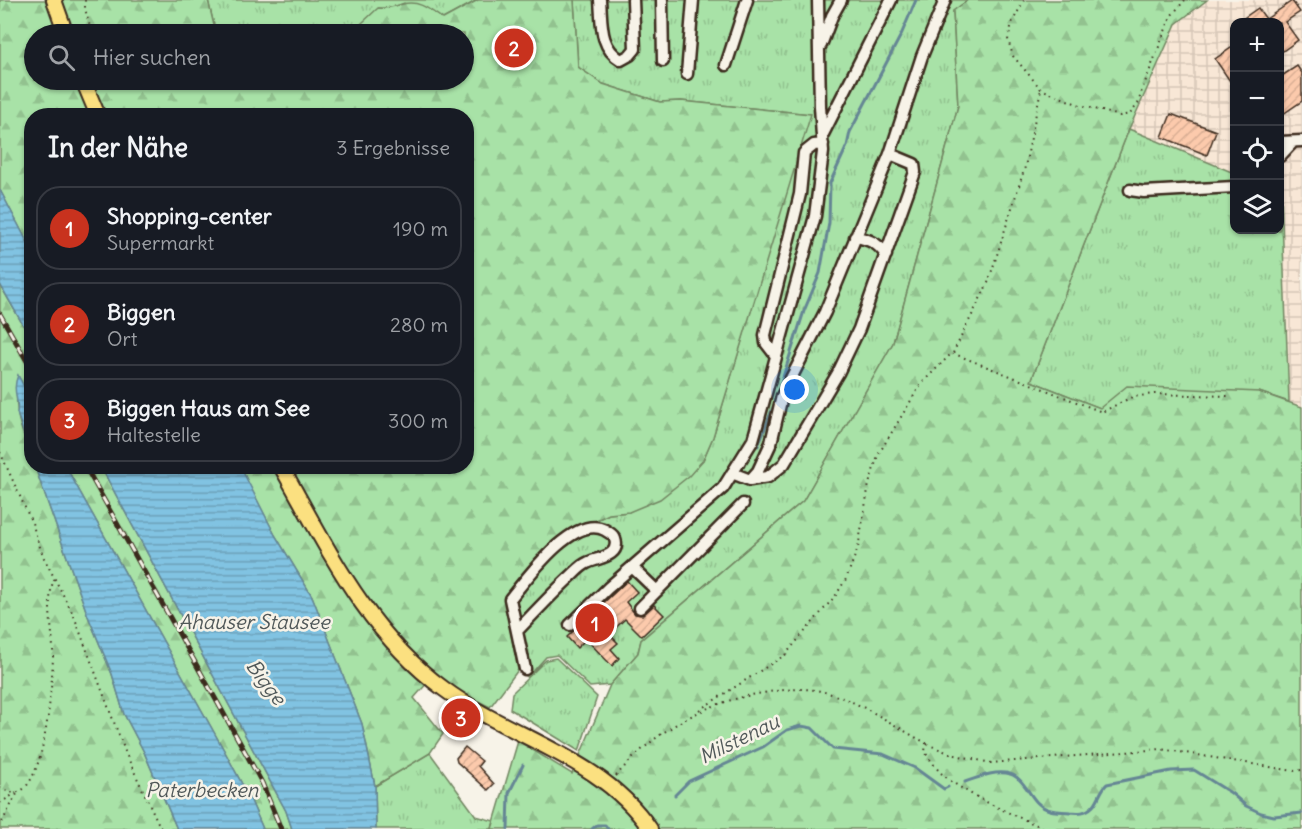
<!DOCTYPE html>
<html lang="de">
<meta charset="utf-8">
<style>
:root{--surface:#171b24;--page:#20242c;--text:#f1f3f6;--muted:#9ea1a6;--line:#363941;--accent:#c8321e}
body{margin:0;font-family:Delius,sans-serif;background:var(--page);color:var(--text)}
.controls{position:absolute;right:18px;top:18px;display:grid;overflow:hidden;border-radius:12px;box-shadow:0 2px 4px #0004}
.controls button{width:54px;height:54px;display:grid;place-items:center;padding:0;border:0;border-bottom:2px solid var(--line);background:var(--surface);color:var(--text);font:30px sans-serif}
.you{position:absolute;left:795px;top:390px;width:21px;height:21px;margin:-15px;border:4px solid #fff;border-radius:50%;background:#1a73e8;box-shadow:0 0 0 9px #1a73e833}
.badge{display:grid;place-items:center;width:39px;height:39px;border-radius:50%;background:var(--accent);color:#fff;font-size:20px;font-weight:700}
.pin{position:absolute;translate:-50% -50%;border:3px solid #fff;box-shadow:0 2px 6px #0006}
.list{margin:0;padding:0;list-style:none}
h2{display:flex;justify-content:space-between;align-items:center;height:78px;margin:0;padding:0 24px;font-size:26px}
h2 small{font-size:20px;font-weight:400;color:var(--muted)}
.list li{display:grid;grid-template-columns:39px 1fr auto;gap:18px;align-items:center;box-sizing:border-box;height:84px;margin:0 12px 12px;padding:0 12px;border:2px solid var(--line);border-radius:24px}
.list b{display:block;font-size:22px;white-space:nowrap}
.list p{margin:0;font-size:20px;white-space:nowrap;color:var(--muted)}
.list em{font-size:20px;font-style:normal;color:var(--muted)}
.icon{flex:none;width:33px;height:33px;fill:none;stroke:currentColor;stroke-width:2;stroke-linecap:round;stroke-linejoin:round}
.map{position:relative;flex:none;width:1302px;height:829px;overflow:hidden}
.search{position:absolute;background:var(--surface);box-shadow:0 2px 4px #0004;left:24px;top:24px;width:450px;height:66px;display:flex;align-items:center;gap:15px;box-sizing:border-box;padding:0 21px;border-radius:33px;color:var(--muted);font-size:22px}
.panel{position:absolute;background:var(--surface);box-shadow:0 2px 4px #0004;left:24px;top:108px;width:450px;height:366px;border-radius:24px}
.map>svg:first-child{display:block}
.industrial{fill:url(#industrial-grid)}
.grass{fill:url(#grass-tufts);stroke:#728662;stroke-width:1.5}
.forest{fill:url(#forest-firs);stroke:#728662;stroke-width:1.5}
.water{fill:url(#water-rules);stroke:#658694;stroke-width:1.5}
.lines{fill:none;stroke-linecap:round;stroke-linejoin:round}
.stream{stroke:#658694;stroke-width:3}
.building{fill:url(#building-hatch);stroke:#3b2a1e;stroke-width:1.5}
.minor-casing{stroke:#3b2a1e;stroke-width:15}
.major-casing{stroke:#3b2a1e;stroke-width:18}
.path{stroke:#3b2a1e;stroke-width:2;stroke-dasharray:1.5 4.5;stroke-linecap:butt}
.minor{stroke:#f7f3e8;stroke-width:10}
.major{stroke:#fbe080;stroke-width:14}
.rail-casing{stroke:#3b2a1e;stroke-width:5}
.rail{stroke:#f7f3e8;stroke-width:3;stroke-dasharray:9;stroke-linecap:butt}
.labels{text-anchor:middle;stroke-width:5;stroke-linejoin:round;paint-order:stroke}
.water-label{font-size:20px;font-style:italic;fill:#505859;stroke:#f7f3e8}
</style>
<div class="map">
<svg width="1302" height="829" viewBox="0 0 1302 829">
<defs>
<pattern id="industrial-grid" width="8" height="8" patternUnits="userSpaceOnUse" patternTransform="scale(1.5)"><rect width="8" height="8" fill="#f8e7d6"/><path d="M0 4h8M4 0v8" fill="none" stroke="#d6c6b7"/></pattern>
<pattern id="grass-tufts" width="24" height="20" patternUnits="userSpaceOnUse" patternTransform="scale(1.5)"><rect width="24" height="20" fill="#a8e2a7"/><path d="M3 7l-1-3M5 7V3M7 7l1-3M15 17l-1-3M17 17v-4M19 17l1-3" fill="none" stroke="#92c28f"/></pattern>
<pattern id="forest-firs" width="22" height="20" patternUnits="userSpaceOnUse" patternTransform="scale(1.5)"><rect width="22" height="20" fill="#a8e2a7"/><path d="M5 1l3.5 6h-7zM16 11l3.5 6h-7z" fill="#92c28f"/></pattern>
<pattern id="water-rules" width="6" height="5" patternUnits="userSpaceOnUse" patternTransform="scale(1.5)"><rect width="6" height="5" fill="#81c3e2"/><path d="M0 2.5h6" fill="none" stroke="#6b9fb7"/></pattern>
<pattern id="building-hatch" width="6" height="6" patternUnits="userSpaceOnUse" patternTransform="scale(1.5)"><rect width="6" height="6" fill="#fccaac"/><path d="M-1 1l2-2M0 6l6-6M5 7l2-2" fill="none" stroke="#d9ae94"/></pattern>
</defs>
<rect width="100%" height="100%" fill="#f7f3e8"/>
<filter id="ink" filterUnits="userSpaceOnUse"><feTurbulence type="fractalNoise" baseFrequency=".0167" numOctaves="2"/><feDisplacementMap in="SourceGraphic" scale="12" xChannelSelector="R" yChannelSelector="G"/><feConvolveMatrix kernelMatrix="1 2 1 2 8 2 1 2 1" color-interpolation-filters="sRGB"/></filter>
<g filter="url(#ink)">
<path class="industrial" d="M1207 0H1302V407L1289 402 1280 191V22H1234V173L1129 129 1176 24Z"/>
<path class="grass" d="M208 0H478L443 19 404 3 389 9 379 8 360 25 342 34H216Z
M574 0H968L953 11 958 106 893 343 803 501 641 640 638 653 610 685 590 687 557 655 546 657 528 677 518 670 504 598 554 540 609 514 629 512 703 460 713 437 810 114 681 101 660 102 603 84 578 67Z
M1129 129 1234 173V230H1280L1281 192 1289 402 1259 392 1100 408 1031 381Z
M556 658 597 697 579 751 510 709 512 693 546 660Z
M430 753 476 816 494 821 492 829H376L375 786Z"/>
<path class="forest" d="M0 0H208L216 34H34V80H237L239 82 268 80H464V34H342L360 25 378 8C388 9 394 6 403 4 420 0 430 10 443 19L478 0H574L578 67 603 84 660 102 681 101 811 114 713 437 703 460 689 476 660 499 629 512 609 514 554 540 504 598 518 670 490 707 458 691 436 673 414 698 443 734 430 753 375 786 362 724 312 596 275 535 240 467 466 466V116H32L31 249 0 190Z
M968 0H1207L1176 24 1129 129 1031 381 1100 408 1127 386 1259 392 1302 407V829H492L518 741 572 774 610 685 638 653 641 640 803 501 893 343 958 106 953 11Z
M0 285 31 339V400L18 376C16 392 15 408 20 424 24 439 31 451 32 466L35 467 88 616 112 674 124 714 144 752 177 829H0Z
M66 467H101L286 811 292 829H263L251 801 225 752Z"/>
<path class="water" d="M0 190 31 249V339L0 284Z
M18 375 31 400V456L17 413C20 399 11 392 18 375Z
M240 466 275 535 312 596 362 724 375 786 376 829H292L286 811 101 467Z
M35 467H66L225 752 251 801 263 829H177L144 752 124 714 112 674 88 616Z"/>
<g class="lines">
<path class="stream" d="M778 393 804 311 820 273 829 223 830 183 847 146 850 132 901 35 916 0
M758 446 775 402
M965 782C978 778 992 771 1006 773 1027 776 1029 803 1047 809 1054 812 1063 811 1070 812 1079 813 1086 813 1092 807 1099 801 1100 790 1107 784L1171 771 1194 770 1231 793 1246 806 1261 813 1274 816 1302 813
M675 795 689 781 763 747 787 730 801 726 812 728 833 749 883 754 915 768 944 789 948 787
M508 829 509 793 523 765
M592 829 597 825H605L608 829"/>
</g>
<path class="building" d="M1292 1 1300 12 1285 22 1298 40 1280 53V22H1238L1258 8 1266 19Z
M1234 46V87L1215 59Z
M1297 66 1302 73V101L1280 116V77Z
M1171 114 1216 131 1207 155 1162 137Z
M627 581 637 592 626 602 635 614 643 615 654 605 664 615 642 636 625 619 609 634 618 643 611 649 619 658 612 666 586 639 577 648 567 637Z
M465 747 482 761 478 766 494 784 488 790 457 762 456 758Z"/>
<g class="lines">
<g class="minor-casing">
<path id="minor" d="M600 0C602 23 599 47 621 60L630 55 635 49 633 0
M662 0 663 61
M821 45 832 16 841 0
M726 65 747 0
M687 74 693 0
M822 136 891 0
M1280 142 1302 141
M1280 156 1293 142
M1130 190 1144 192 1234 187
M855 237C869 239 878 243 886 255
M776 356 766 343 765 335 800 194 804 153 814 145 823 144
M732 473 750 480 768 477 784 464 838 373 859 329 915 172 914 164 890 154
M750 480 758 471 771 443 782 396 825 312 890 154 922 56 945 0
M632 567 657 591
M640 608 743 504
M570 625 608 588 723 488 753 440 815 216 823 152 820 106 818 0
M517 631C534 613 551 595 569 578 575 573 580 566 587 563 596 558 621 557 615 539 614 535 608 532 605 530 574 513 527 578 510 599L525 669"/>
</g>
<g class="major-casing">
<path id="major" d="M54 0 66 34
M83 80 98 116
M281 466C327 547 367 633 444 689 510 738 602 757 650 829"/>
</g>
<path class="path" d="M85 0V9L92 34
M1024 0 1012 23 1008 40 1013 56 1041 89 1077 104 1120 116 1130 114 1138 104 1142 90 1171 16 1185 0
M953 353 988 283 1025 167 1041 89
M0 452 32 523 43 556 74 616 126 754 161 829
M699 710 785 655 836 595 846 579 858 548 869 484 878 455 921 384 952 353 1102 412 1132 397 1154 394 1229 396
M927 744 951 754 991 763 1161 749 1294 771 1302 770
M616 776C658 728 706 701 769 692 788 689 810 687 828 693 863 703 894 726 926 743L925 752C929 758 934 765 939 771 962 794 1016 816 1046 829
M0 788C5 790 12 794 18 792 46 783 52 683 53 657 54 632 45 603 54 579
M0 803 16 793
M2 822 18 792"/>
<use href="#minor" class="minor"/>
<use href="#major" class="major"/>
<g class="rail-casing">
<path id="rail" d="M0 314 32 370
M85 466 243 748 262 783 281 829"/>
</g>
<use href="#rail" class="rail"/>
</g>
</g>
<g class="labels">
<g class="water-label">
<text x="254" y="629">Ahauser Stausee</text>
<text transform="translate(266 682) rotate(53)" y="7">Bigge</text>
<text transform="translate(739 739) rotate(-26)" y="7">Milstenau</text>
<text x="202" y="797">Paterbecken</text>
</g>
</g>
</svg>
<div class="controls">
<button>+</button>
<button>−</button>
<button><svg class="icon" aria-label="locate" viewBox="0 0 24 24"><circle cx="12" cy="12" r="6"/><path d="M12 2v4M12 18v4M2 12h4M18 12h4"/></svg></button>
<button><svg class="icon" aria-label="layers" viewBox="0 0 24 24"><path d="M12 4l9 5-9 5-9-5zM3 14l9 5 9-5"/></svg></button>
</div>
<div class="you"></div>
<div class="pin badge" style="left:595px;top:623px">1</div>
<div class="pin badge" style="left:514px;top:48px">2</div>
<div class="pin badge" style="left:461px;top:718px">3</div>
<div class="search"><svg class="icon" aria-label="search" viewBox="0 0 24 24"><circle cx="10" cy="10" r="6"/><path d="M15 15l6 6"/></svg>Hier suchen</div>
<section class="panel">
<h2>In der Nähe<small>3 Ergebnisse</small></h2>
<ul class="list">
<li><span class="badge">1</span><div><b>Shopping-center</b><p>Supermarkt</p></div><em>190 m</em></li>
<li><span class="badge">2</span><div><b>Biggen</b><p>Ort</p></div><em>280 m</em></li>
<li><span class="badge">3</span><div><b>Biggen Haus am See</b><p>Haltestelle</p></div><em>300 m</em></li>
</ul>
</section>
</div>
